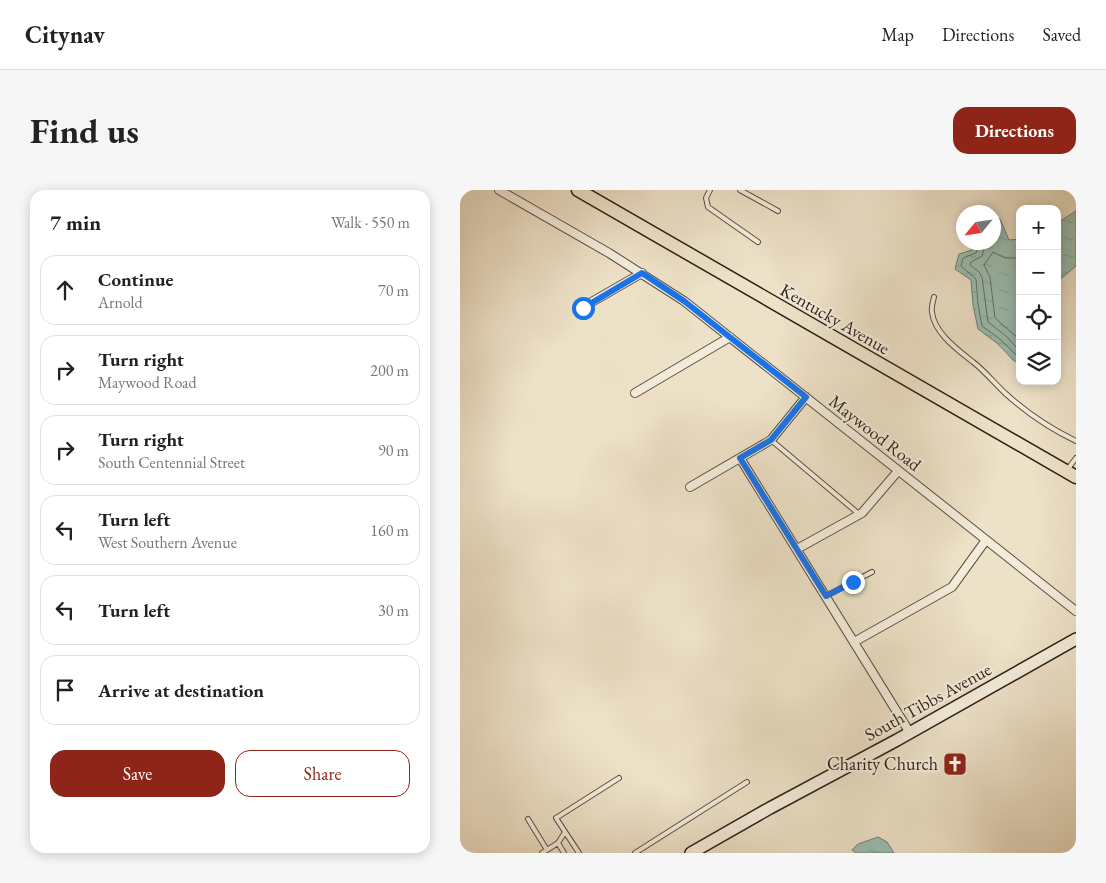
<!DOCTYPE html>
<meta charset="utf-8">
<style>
:root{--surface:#fff;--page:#f6f6f6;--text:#222;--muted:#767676;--line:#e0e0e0;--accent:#8f2418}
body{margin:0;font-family:"EB Garamond",serif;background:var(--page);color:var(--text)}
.controls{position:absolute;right:15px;top:15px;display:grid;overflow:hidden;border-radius:10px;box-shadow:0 2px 12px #0003}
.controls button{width:45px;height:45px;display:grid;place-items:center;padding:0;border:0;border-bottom:1px solid var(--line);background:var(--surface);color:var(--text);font:25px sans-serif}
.compass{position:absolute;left:496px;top:15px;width:45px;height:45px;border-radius:50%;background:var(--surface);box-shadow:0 2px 12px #0003;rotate:241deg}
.stop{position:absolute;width:15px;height:15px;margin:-11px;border:4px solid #1a73e8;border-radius:50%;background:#fff}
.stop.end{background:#1a73e8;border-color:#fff;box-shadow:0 1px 5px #0008}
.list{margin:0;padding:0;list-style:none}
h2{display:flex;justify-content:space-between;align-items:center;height:65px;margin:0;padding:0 20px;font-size:21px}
h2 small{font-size:16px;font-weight:400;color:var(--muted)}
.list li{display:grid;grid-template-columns:32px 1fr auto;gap:15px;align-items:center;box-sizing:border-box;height:70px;margin:0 10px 10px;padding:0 10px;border:1px solid var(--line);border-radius:15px}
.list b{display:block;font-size:19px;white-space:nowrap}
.list p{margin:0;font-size:16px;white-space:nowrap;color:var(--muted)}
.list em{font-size:16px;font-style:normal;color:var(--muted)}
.actions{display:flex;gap:10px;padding:15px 20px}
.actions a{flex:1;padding:11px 0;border:1px solid var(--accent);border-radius:15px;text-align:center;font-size:18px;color:var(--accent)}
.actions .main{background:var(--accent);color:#fff}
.icon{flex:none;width:28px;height:28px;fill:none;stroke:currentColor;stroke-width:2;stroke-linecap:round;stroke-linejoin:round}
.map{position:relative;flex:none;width:616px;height:663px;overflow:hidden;border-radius:15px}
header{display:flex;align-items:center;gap:30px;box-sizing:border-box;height:70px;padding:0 25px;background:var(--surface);border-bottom:1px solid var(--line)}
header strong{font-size:24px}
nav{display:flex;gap:28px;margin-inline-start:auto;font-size:18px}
.intro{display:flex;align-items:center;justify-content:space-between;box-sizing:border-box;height:120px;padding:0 30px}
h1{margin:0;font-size:35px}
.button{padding:12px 22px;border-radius:15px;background:var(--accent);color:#fff;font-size:18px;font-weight:700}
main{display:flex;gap:30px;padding:0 30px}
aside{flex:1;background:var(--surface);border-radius:15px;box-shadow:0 2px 12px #0003}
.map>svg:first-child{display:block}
.water{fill:url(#water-ripples);stroke:#6e7e73}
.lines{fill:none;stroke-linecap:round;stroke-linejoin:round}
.shore{stroke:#636e63;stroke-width:1}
.lane-casing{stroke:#5c4f42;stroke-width:6}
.street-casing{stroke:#5c4f42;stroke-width:10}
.secondary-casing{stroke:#2c1e15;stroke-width:14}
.primary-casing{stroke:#2c1e15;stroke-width:15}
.lane{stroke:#f3ecdb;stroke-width:4}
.street{stroke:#f3ecdb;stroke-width:8}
.secondary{stroke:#f3ecdb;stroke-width:11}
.primary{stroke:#ede1c7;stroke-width:12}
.route{stroke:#1a73e8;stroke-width:6}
.labels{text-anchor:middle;stroke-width:4.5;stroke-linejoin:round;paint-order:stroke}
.street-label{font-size:18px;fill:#2c1e15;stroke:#f3ecdb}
.poi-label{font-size:18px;fill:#2c1e15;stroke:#f3ecdb;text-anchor:end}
</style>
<header>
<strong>Citynav</strong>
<nav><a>Map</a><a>Directions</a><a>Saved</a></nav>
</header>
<div class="intro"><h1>Find us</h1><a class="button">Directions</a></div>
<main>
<aside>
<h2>7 min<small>Walk · 550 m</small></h2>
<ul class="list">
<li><svg class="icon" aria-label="ahead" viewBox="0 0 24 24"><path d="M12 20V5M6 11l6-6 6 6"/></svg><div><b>Continue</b><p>Arnold</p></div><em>70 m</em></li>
<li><svg class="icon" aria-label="right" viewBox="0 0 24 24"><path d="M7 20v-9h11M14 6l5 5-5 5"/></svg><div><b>Turn right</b><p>Maywood Road</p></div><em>200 m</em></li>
<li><svg class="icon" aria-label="right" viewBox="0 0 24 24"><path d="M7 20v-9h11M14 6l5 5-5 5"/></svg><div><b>Turn right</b><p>South Centennial Street</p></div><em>90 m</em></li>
<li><svg class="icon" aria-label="left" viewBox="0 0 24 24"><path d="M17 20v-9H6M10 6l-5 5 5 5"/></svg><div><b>Turn left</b><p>West Southern Avenue</p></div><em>160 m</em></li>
<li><svg class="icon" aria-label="left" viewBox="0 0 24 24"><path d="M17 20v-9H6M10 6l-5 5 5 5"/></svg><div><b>Turn left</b></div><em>30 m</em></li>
<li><svg class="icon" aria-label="arrive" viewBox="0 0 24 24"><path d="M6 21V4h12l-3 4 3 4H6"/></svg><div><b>Arrive at destination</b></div></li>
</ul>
<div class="actions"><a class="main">Save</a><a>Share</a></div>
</aside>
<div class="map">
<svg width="616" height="663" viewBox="0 0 616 663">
<defs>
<pattern id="water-ripples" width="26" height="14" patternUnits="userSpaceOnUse" patternTransform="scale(1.25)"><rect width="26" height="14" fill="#9abeb1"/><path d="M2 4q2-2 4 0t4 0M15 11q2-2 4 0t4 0" fill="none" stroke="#85a397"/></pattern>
</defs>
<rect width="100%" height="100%" fill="#ede1c7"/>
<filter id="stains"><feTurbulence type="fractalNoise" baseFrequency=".004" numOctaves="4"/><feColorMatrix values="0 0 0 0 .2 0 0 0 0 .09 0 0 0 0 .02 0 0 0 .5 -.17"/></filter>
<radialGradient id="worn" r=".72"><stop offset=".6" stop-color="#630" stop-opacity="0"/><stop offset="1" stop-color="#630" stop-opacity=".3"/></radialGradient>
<path class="water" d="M616 21V76L597 92V33Z
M540 29 549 50 560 49V174L553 170 538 154 518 139 513 115 511 90 495 79 499 64 512 60 516 53 534 52V30Z
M418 647 427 652 434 663H396L392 660 398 654Z"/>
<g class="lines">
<path class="shore" d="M520 52 516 63 503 68 501 76 516 89 518 114 522 136 541 150 560 169
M526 52 522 66 511 72 510 75 519 82 522 87 528 132 546 146 560 161
M560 68H545L533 62 524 75 530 87 535 128 560 150"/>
<g class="lane-casing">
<path id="lane" d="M250 0 246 8 248 17 298 52
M280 0 318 21
M474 107C473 111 471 118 472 122 474 143 498 160 513 172 525 181 534 193 546 204 566 222 591 239 616 251
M311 250 399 324
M607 280 616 268
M366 406 412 382
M68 629 87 660
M98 653 105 642
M82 663 98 653 104 663
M119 663 96 628 159 588
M175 663 287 592"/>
</g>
<g class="street-casing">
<path id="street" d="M39 0 149 63 224 111 616 421
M123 117 182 83
M175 203 270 147
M280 268 450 543
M230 297 311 250 346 207
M337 359 402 323 438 281
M394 452 492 397 526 350"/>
</g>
<g class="secondary-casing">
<path id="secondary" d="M231 663 310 618 437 550 616 449"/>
</g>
<g class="primary-casing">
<path id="primary" d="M118 0 616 287"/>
</g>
<use href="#lane" class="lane"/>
<use href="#street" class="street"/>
<use href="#secondary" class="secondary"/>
<use href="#primary" class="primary"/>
</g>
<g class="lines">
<path class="route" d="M123 118 182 83 224 111 346 207 311 250 280 268 366 406 393 392"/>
</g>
<defs>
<g id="church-square" transform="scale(1.25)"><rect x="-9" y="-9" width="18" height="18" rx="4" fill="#8f2418" stroke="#f3ecdb"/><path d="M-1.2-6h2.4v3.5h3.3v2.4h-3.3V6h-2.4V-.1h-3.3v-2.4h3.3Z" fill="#fff"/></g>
</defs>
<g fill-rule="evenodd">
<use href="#church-square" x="495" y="574"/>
</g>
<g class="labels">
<g class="street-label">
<text transform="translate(375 129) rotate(30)" y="6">Kentucky Avenue</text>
<text transform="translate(415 243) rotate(38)" y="6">Maywood Road</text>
<text transform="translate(468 512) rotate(-29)" y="6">South Tibbs Avenue</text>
</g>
<g class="poi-label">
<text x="478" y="580">Charity Church</text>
</g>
</g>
<rect width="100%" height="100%" filter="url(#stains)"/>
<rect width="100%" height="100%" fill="url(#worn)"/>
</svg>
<div class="controls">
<button>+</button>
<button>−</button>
<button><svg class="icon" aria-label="locate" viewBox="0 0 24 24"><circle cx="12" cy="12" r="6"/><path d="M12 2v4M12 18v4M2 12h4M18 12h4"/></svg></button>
<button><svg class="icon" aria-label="layers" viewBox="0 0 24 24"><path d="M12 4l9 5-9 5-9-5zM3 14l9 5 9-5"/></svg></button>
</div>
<svg class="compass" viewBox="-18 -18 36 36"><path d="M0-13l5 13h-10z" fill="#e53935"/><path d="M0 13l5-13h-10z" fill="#767676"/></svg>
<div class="stop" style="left:123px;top:118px"></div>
<div class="stop end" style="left:393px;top:392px"></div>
</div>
</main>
